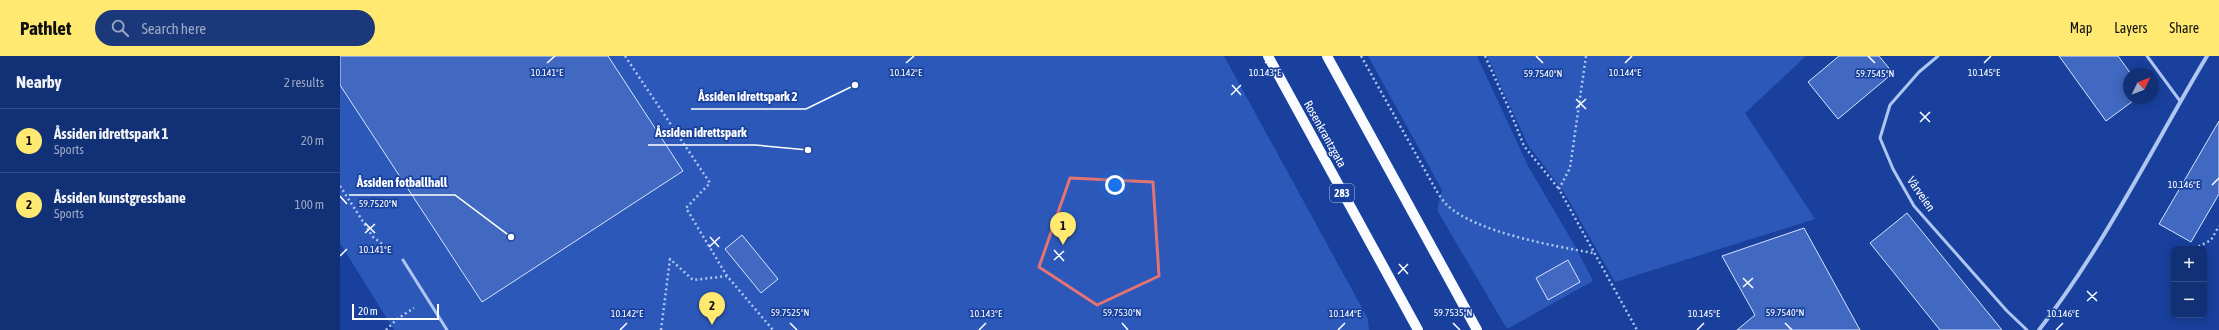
<!DOCTYPE html>
<meta charset="utf-8">
<style>
:root{--surface:#123075;--page:#1b387a;--text:#f1f3f6;--muted:#9ca9c5;--line:#314b87;--accent:#ffe970}
body{margin:0;font-family:"Asap Condensed",sans-serif;background:var(--page);color:var(--text)}
.controls{position:absolute;right:12px;bottom:12px;display:grid;overflow:hidden;border-radius:6px;box-shadow:0 2px 10px #0003}
.controls button{width:36px;height:36px;display:grid;place-items:center;padding:0;border:0;border-bottom:1px solid var(--line);background:var(--surface);color:var(--text);font:20px sans-serif}
.compass{position:absolute;left:1783px;top:12px;width:36px;height:36px;border-radius:50%;background:var(--surface);box-shadow:0 2px 10px #0003;rotate:47deg}
.scale{position:absolute;left:12px;bottom:10px;width:87px;box-sizing:border-box;padding-left:4px;border:2px solid #fff;border-top:0;font-size:11px;line-height:14px;white-space:nowrap;color:#fff;-webkit-text-stroke:3px #18409c;paint-order:stroke}
.you{position:absolute;left:775px;top:129px;width:14px;height:14px;margin:-10px;border:3px solid #fff;border-radius:50%;background:#1a73e8;box-shadow:0 0 0 6px #1a73e833}
.badge{display:grid;place-items:center;width:26px;height:26px;border-radius:50%;background:var(--accent);color:#111;font-size:13px;font-weight:700}
.pin{position:absolute;translate:-50% -33px;filter:drop-shadow(0 1px 2px #0008)}
.pin::after{content:'';position:absolute;top:21px;width:14px;height:12px;background:inherit;clip-path:polygon(0 0,100% 0,50% 100%)}
.list{margin:0;padding:0;list-style:none}
h2{display:flex;justify-content:space-between;align-items:center;height:52px;margin:0;padding:0 16px;font-size:17px}
h2 small{font-size:13px;font-weight:400;color:var(--muted)}
.list li{display:grid;grid-template-columns:26px 1fr auto;gap:12px;align-items:center;box-sizing:border-box;height:64px;padding:0 16px;border-top:1px solid var(--line)}
.list b{display:block;font-size:15px;white-space:nowrap}
.list p{margin:0;font-size:13px;white-space:nowrap;color:var(--muted)}
.list em{font-size:13px;font-style:normal;color:var(--muted)}
.icon{flex:none;width:22px;height:22px;fill:none;stroke:currentColor;stroke-width:2;stroke-linecap:round;stroke-linejoin:round}
.map{position:relative;flex:none;width:1879px;height:274px;overflow:hidden}
header{display:flex;align-items:center;gap:24px;box-sizing:border-box;height:56px;padding:0 20px;background:var(--accent);color:#111}
header strong{font-size:19px}
nav{display:flex;gap:22px;margin-inline-start:auto;font-size:14px}
.search{width:280px;height:36px;background:var(--page);display:flex;align-items:center;gap:10px;box-sizing:border-box;padding:0 14px;border-radius:22px;color:var(--muted);font-size:15px}
main{display:flex}
aside{flex:1;background:var(--surface)}
.map>svg:first-child{display:block}
.green{fill:#2c59b9}
.building{fill:#4169c2;stroke:#d7e3fc}
.lines{fill:none;stroke-linecap:round;stroke-linejoin:round}
.path{stroke:#afc5f2;stroke-width:2.5;stroke-dasharray:2 3;stroke-linecap:butt}
.service{stroke:#afc5f2;stroke-width:3}
.minor{stroke:#afc5f2;stroke-width:4}
.primary{stroke:#fafbff;stroke-width:10}
.marked{fill:none;stroke:#e47373;stroke-width:3;stroke-linejoin:round}
.ticks{fill:none;stroke:#fff;stroke-width:1.5}
.labels{text-anchor:middle;stroke-width:3.5;stroke-linejoin:round;paint-order:stroke}
.shield{fill:#18409c;stroke:#bac6e1;stroke-width:1}
.shield-label{font-size:11px;font-weight:bold;fill:#fff}
.street-label{font-size:12px;fill:#fff;stroke:#18409c}
.ticks-label{font-size:10px;text-anchor:middle;fill:#fff;stroke:#18409c;stroke-width:3.5;stroke-linejoin:round;paint-order:stroke}
.leader{fill:none;stroke:#fff;stroke-width:1.5}
.callout-dot{fill:#fff;stroke:#18409c;stroke-width:1.5}
.callout-label{font-size:13px;text-anchor:middle;font-weight:bold;fill:#fff;stroke:#18409c;stroke-width:3.5;stroke-linejoin:round;paint-order:stroke}
</style>
<header>
<strong>Pathlet</strong>
<div class="search"><svg class="icon" aria-label="search" viewBox="0 0 24 24"><circle cx="10" cy="10" r="6"/><path d="M15 15l6 6"/></svg>Search here</div>
<nav><a>Map</a><a>Layers</a><a>Share</a></nav>
</header>
<main>
<aside>
<h2>Nearby<small>2 results</small></h2>
<ul class="list">
<li><span class="badge">1</span><div><b>Åssiden idrettspark 1</b><p>Sports</p></div><em>20 m</em></li>
<li><span class="badge">2</span><div><b>Åssiden kunstgressbane</b><p>Sports</p></div><em>100 m</em></li>
</ul>
</aside>
<div class="map">
<svg width="1879" height="274" viewBox="0 0 1879 274">
<rect width="100%" height="100%" fill="#18409c"/>
<path class="green" d="M0 0H884L1028 263 1029 274H54L0 187Z
M1028 0H1137L1188 110 1235 190 1253 225 1167 273 1097 154 1102 134Z
M1147 0H1466L1405 57 1475 163 1275 226 1224 136 1188 89Z"/>
<path class="building" d="M0 0H268L343 115 142 246 0 29Z
M1499 0H1539L1553 17 1498 63 1468 26Z
M1719 0H1778L1791 18H1789V42H1797L1766 65Z
M1879 65V138L1851 186 1819 168Z
M1567 157 1662 274H1600L1530 187Z
M1464 172 1520 274H1397L1415 259 1382 200Z
M402 179 438 223 421 237 385 193Z
M1228 204 1240 226 1208 244 1196 222Z"/>
<g class="lines">
<path class="path" d="M285 0 370 127 346 152 387 220 433 274
M1021 0 1096 134C1099 139 1103 145 1107 149 1135 176 1214 190 1253 197
M1145 0 1170 55 1184 90 1219 133
M1246 0 1230 112 1219 133 1297 274
M0 130 33 181 50 194
M1854 193 1871 184 1879 170
M46 274 57 263 74 252
M321 274 330 203 353 224 387 220"/>
<path class="service" d="M1598 0 1579 16 1550 49 1540 82 1553 113 1574 150 1667 255 1687 274
M1807 0 1840 45
M63 204 107 274"/>
<path class="minor" d="M1699 274C1765 189 1812 92 1867 0"/>
<path class="primary" d="M928 0 1078 274
M987 0 1137 274"/>
</g>
<path class="marked" d="M730 122 813 126 819 220 757 249 699 211Z"/>
<path class="ticks" d="M1196 0 1203 7M1528 0 1535 7M207 7 215 0M566 7 574 0M925 7 933 0M1285 7 1292 0M1644 7 1651 0M892 29 901 39M891 39 901 29M1236 43 1246 53M1236 52 1246 43M1580 56 1590 66M1580 66 1590 56M1872 129 1879 122M0 140 7 148M25 167 35 177M25 177 35 168M370 181 379 191M369 191 380 181M714 194 724 205M0 200 7 193M714 204 724 195M1059 208 1068 218M1058 218 1068 208M1403 222 1413 232M1403 231 1413 222M1747 235 1757 245M1747 245 1757 236M450 267 457 274M782 267 788 274M1113 267 1120 274M1445 267 1452 274M280 274 287 267M639 274 646 267M998 274 1005 267M1357 274 1364 267M1716 274 1723 267"/>
<g class="labels">
<rect class="shield" x="990" y="128" width="24" height="18" rx="3"/>
<g class="shield-label">
<text x="1002" y="141">283</text>
</g>
<g class="street-label">
<text transform="translate(985 78) rotate(61)" y="4">Rosenkrantzgata</text>
<text transform="translate(1581 138) rotate(55)" y="4">Vårveien</text>
</g>
</g>
<g class="ticks-label">
<text x="207" y="20">10.141°E</text>
<text x="566" y="20">10.142°E</text>
<text x="925" y="20">10.143°E</text>
<text x="1285" y="20">10.144°E</text>
<text x="1644" y="20">10.145°E</text>
<text x="1535" y="21">59.7545°N</text>
<text x="1203" y="21">59.7540°N</text>
<text x="1844" y="132">10.146°E</text>
<text x="38" y="151">59.7520°N</text>
<text x="35" y="197">10.141°E</text>
<text x="450" y="260">59.7525°N</text>
<text x="782" y="260">59.7530°N</text>
<text x="1113" y="260">59.7535°N</text>
<text x="1445" y="260">59.7540°N</text>
<text x="287" y="261">10.142°E</text>
<text x="646" y="261">10.143°E</text>
<text x="1005" y="261">10.144°E</text>
<text x="1364" y="261">10.145°E</text>
<text x="1723" y="261">10.146°E</text>
</g>
<path class="leader" d="M515 29L466 53H351M468 94L415 89H308M171 181L115 139H9"/>
<g class="callout-dot">
<circle cx="515" cy="29" r="4"/>
<circle cx="468" cy="94" r="4"/>
<circle cx="171" cy="181" r="4"/>
</g>
<g class="callout-label">
<text x="408" y="45">Åssiden idrettspark 2</text>
<text x="361" y="81">Åssiden idrettspark</text>
<text x="62" y="131">Åssiden fotballhall</text>
</g>
</svg>
<div class="controls">
<button>+</button>
<button>−</button>
</div>
<svg class="compass" viewBox="-18 -18 36 36"><path d="M0-13l5 13h-10z" fill="#e53935"/><path d="M0 13l5-13h-10z" fill="#9ca9c5"/></svg>
<div class="scale">20 m</div>
<div class="you"></div>
<div class="pin badge" style="left:723px;top:189px">1</div>
<div class="pin badge" style="left:372px;top:269px">2</div>
</div>
</main>
